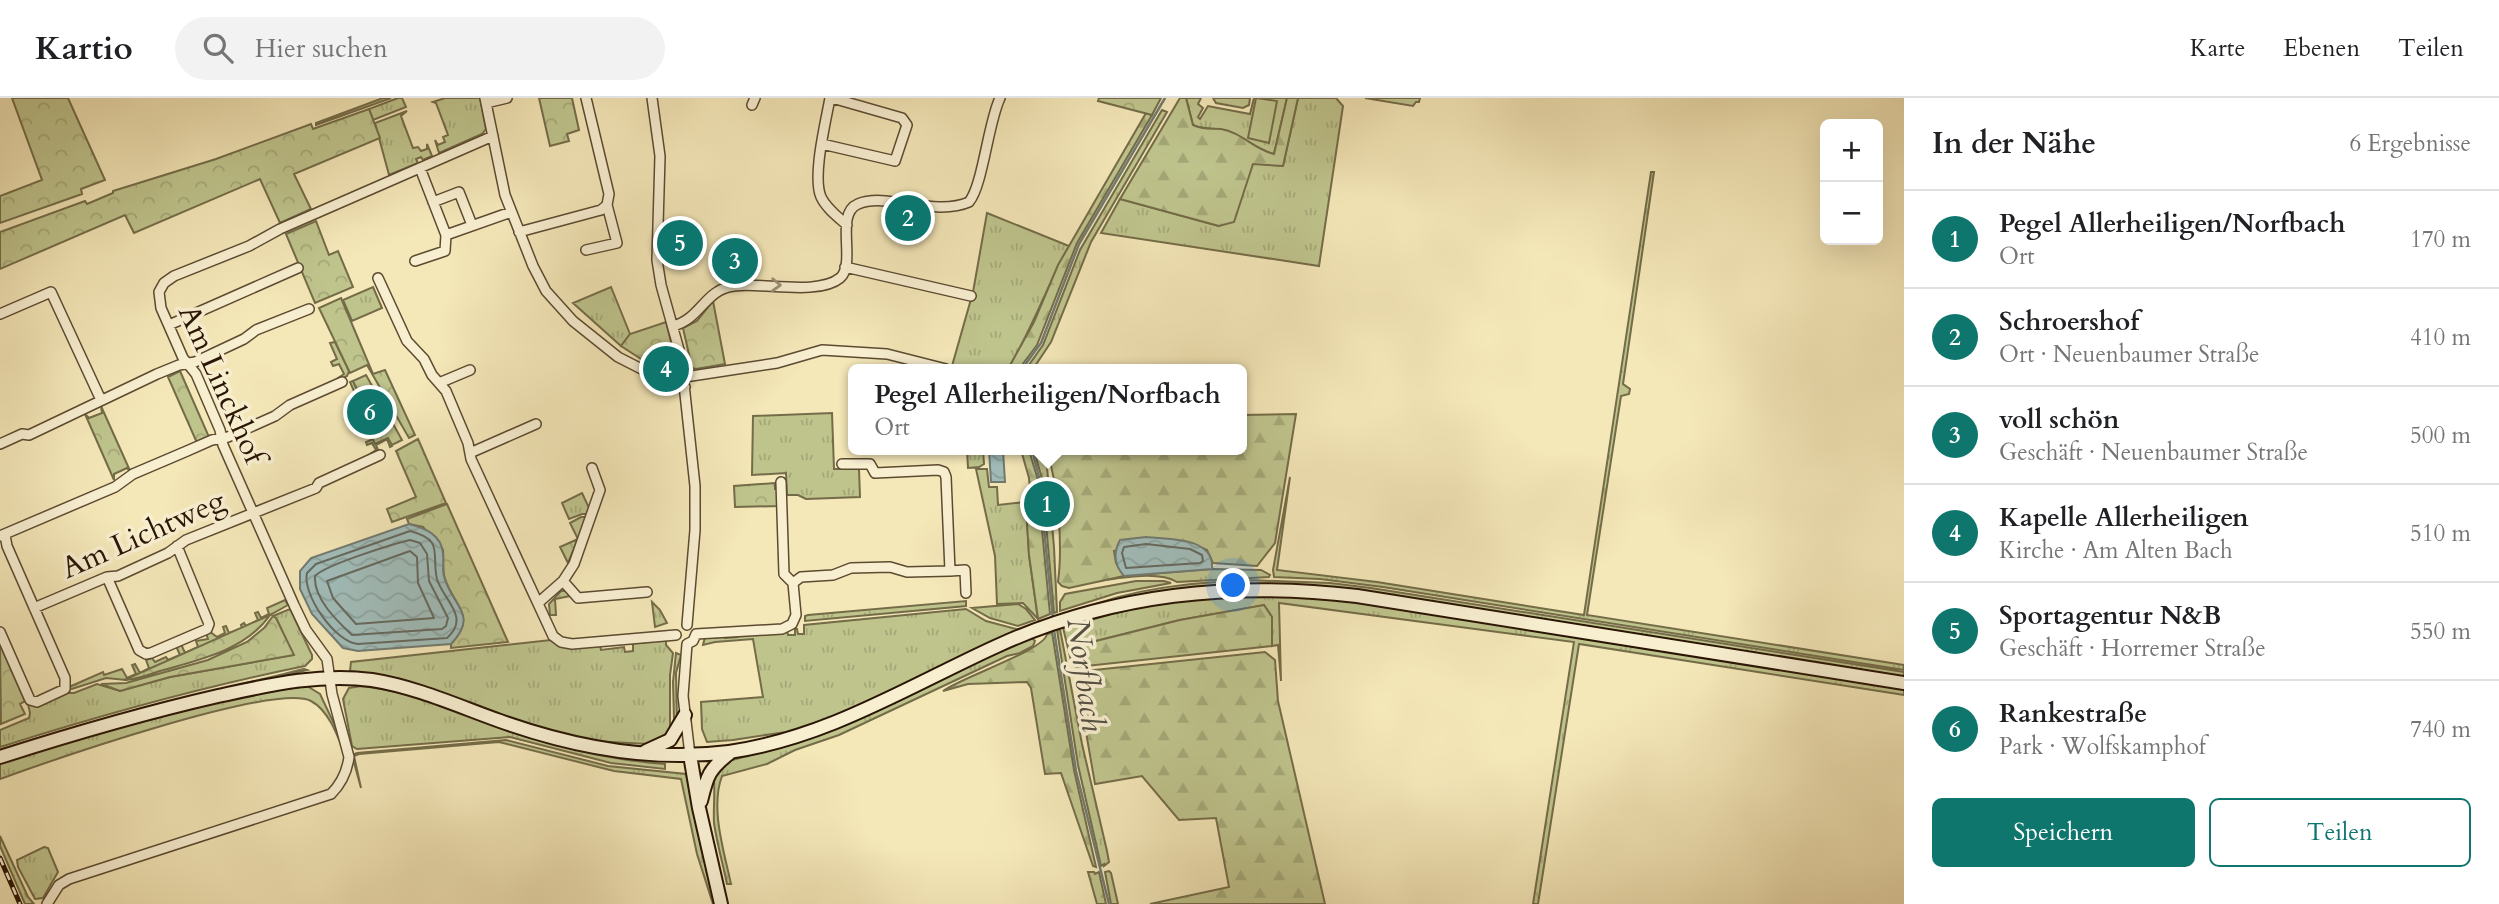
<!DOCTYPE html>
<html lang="de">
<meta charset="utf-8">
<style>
:root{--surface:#fff;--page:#f2f2f2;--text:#202124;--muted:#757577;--line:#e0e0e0;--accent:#0f766e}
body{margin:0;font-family:Cardo,serif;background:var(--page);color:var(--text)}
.controls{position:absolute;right:21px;top:21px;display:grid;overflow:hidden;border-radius:10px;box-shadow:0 7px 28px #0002}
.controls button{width:63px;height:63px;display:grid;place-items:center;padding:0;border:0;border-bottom:2px solid var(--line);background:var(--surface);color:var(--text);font:35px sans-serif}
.you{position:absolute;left:1234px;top:488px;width:24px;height:24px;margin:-18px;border:5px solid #fff;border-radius:50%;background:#1a73e8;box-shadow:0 0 0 10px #1a73e833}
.badge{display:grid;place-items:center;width:46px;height:46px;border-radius:50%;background:var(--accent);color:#fff;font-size:23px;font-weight:700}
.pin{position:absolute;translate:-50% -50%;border:4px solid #fff;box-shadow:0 2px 7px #0006}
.popup{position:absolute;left:848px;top:266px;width:399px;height:91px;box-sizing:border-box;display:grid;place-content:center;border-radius:10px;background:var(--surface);filter:drop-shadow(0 2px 5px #0005);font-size:23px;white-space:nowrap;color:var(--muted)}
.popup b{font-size:26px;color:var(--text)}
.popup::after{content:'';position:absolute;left:50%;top:100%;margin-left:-14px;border:14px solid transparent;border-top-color:var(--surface)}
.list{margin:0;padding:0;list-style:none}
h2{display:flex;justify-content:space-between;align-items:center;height:91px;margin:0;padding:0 28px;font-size:30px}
h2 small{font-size:23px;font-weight:400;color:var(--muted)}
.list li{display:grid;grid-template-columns:46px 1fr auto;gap:21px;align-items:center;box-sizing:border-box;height:98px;padding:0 28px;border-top:2px solid var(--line)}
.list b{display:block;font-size:26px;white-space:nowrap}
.list p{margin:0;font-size:23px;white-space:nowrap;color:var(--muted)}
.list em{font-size:23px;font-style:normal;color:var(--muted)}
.actions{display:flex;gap:14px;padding:21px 28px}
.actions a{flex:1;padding:16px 0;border:2px solid var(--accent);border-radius:10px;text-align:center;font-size:24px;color:var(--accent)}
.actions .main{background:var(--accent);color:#fff}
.icon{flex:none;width:38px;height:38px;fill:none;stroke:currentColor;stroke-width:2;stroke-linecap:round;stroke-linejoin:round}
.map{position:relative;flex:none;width:1904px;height:806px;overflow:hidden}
header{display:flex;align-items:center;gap:42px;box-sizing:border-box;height:98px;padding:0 35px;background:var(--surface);border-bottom:2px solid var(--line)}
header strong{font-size:33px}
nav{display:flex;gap:38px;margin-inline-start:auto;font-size:24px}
.search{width:490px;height:63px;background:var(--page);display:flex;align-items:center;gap:18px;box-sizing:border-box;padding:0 24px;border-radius:38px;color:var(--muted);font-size:26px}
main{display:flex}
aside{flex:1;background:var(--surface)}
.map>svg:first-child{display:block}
.grass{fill:url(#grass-tufts);stroke:#746c48;stroke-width:2}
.forest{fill:url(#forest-firs);stroke:#746c48;stroke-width:2}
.park{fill:url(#park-crowns);stroke:#746c48;stroke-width:2}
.pitch{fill:#bfc48d;stroke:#746c48;stroke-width:2}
.water{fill:url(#water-waves);stroke:#717a71;stroke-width:2}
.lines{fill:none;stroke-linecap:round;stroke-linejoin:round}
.shore{stroke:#66695f;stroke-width:2}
.stream{stroke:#717a71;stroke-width:2.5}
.street-casing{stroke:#5c4a31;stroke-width:12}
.secondary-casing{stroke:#2a1504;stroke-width:16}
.street{stroke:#f8efd1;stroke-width:9}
.secondary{stroke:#f8efd1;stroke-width:12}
.rail-casing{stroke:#2a1504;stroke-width:5}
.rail{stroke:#f8efd1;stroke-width:2.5;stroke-dasharray:8;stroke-linecap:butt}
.oneway{stroke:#9b8d75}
.labels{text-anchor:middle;stroke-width:7;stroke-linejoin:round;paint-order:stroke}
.street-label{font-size:30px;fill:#2a1504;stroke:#f8efd1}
.water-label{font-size:32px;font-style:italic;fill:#545044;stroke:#f8efd1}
</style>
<header>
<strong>Kartio</strong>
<div class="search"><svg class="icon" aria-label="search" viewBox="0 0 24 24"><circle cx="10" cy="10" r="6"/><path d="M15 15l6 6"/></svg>Hier suchen</div>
<nav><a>Karte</a><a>Ebenen</a><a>Teilen</a></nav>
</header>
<main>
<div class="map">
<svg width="1904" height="806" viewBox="0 0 1904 806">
<defs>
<pattern id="grass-tufts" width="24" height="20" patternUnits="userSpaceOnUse" patternTransform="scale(1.75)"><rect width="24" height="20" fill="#bfc48d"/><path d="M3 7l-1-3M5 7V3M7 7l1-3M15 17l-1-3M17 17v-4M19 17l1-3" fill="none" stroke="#a4a878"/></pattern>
<pattern id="forest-firs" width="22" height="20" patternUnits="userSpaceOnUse" patternTransform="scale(1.75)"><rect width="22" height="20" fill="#bfc48d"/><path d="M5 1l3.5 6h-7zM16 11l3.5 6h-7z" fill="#a4a878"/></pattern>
<pattern id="park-crowns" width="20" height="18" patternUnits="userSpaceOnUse" patternTransform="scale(1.75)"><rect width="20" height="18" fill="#bfc48d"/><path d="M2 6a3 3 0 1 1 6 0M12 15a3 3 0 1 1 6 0" fill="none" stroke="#a4a878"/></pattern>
<pattern id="water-waves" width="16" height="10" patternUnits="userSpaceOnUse" patternTransform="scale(1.75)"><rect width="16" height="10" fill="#a1bdba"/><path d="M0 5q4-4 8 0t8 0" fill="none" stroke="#8ba29e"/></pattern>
</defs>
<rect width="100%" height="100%" fill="#f4e7b8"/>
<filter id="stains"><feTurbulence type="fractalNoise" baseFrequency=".00286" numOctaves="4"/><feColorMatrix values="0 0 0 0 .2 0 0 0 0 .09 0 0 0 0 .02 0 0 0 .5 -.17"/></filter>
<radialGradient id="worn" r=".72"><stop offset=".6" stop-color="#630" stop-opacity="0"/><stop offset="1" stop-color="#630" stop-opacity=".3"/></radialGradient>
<path class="grass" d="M383 0H391L316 27V25Z
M398 0H402L406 9 373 22 369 11Z
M445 0H480L486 31 482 36 439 55 435 42 438 47 445 44 443 39 448 37 436 5 433 4Z
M1186 0H1201L1198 6 1203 10 1198 19 1200 21 1208 8 1250 16 1254 0H1287L1274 56C1257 52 1244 39 1227 33 1215 29 1204 33 1193 27Z
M1213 0H1250L1249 7 1243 10 1216 5Z
M1298 0H1336L1343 8 1319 168 1101 135 1120 101 1219 128 1253 65 1283 68Z
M1365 0H1420L1419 4H1416L1413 8Z
M1162 12 1167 14 1091 144 1051 244 1033 271H1026L1043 247 1080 152Z
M407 13 401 18 413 50 418 49 421 53 427 51V46L432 58 423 62 421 59 416 61 418 65 389 77 375 25Z
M1651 74H1654L1623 286 1630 291 1629 296 1621 298 1587 517 1904 567V572L1383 489 1320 481 1274 479 1273 472 1290 379 1277 472 1377 484 1584 517Z
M987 115 1069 148C1047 188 1032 231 1008 271H960L952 268 973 194Z
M373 189 382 210 352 223 343 202Z
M611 189 630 236 621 248 573 205Z
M335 244 349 273 347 278 339 282 338 280 344 276 339 266 333 268 331 264 337 261 330 245Z
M353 283 362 302 357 321 362 319 389 340 392 348 390 349 387 341 376 347 379 354 370 358V356L376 352 372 345 367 347 366 344 371 342 368 334 362 336 347 307 358 302 350 284Z
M832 315 834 371H859L860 399 806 401 798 397H787L786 375 752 377 753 318Z
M967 352H983L984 366 979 369 968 370Z
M1034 352H1042L1047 369 1054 449 1057 514 1054 515 1042 381Z
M976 371H987L989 389H997L998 407 1026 404 1029 457 1038 521 1023 505 997 506 995 458Z
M582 395 590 412 588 416H582L569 421 562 405Z
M581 419H587L568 465 560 449 578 441 570 425Z
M1212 471 1261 472 1270 477 1269 479 1177 484C1156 471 1109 482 1084 485L1124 478Z
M1248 482 1330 485 1371 490 1904 574V579L1398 498C1323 487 1249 482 1173 492 1141 496 1110 504 1079 512 1133 490 1190 485 1248 482Z
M1136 483H1164L1171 485 1117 495 1060 513V504L1065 496Z
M561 493H566L570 498 555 501 556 517H550L549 506Z
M1233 497 1335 500 1904 590V597L1579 546 1538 806H1533L1574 544 1279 505 1281 583 1278 547 1272 548V519L1264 507 1180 522 1068 550 1063 530 1125 512 1164 504Z
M285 502 288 507 261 522 126 582 106 580 72 591 69 589 103 574 104 577 122 571 127 580 136 576 132 567 135 566 140 575 149 570 146 562 152 560 155 564 166 559 168 562 180 557 176 548 181 546 185 555 198 549 196 543 208 541 206 535 209 533 217 539 225 535 223 529 226 528 229 535 242 530 241 527 244 525 246 528 258 522 255 515 258 514 261 520 269 516 267 510Z
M966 503V508L805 523V518L808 517Z
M652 504 660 512 667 525 655 529Z
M1018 506 1026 511 1035 522 1018 528 990 520 972 510Z
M290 511 312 557V561L305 568C201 589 101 617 0 649V632L29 620 30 615 28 606 64 595H74L97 586 120 593 170 579 293 557 276 520 273 518Z
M966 511 986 523 1020 532 858 611 786 634 733 642 707 644 702 631 701 604 763 599 753 541 715 544 703 547 705 539C713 539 716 542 724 537L725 540 737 539 740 536V538L787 532 788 537H795V531H797L798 536H804V527Z
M1060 531 1082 646 1107 753 1109 764 1104 768V766L1101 768 1078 667 1057 532Z
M1028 541H1033L1035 543 1033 548 1020 555 1007 558 839 637 795 652 767 666 722 678C710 710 724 753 731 786H727C723 766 717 746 714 725 713 712 716 684 713 675L728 663 767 653 853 624 972 565Z
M551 542 562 549 600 547 601 552 624 549 625 554 633 553V545H644L645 542H666V547L673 555 670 577V635L649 646 591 643 520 625 401 581 350 573 351 564Z
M676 555 681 557 676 575 677 622 671 631 674 621 673 584Z
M304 571 307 572 193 599 0 654V652C102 619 200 596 304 571Z
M307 588 320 596 337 632 343 652C337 636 328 612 311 603 275 584 47 664 0 681V664C101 633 202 602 307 588Z
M361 588C426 595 486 625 548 644 586 656 625 663 665 666V671L611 665 510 639 357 651 352 648 343 601 349 590Z
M506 642 608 668 686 676 702 753 717 806H713L697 756 681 681 614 673 499 644 359 656 354 658 361 690 352 657 357 655Z
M0 738 28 799 34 806H25L0 748Z
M44 749 48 750 58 774 43 800 35 801 18 769 17 762Z
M1109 773 1111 775 1118 806H1111L1105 774Z"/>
<path class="forest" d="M1180 0H1186L1193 27C1203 32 1211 30 1221 31 1241 34 1255 52 1274 56L1287 0H1298L1283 68 1253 66 1234 124 1219 128 1120 101Z
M1146 15 1152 17 1077 145 1037 247 1019 271H1008L1034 224 1058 167Z
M1296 316 1275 445 1257 468 1213 465 1207 452C1174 436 1149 446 1114 453L1116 465 1124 478 1069 490 1062 488 1058 484C1063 446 1058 389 1047 352H1241V317Z
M1021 352H1029L1037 379 1050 516 1038 521 1029 457 1026 409V404L1031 403 1029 380Z
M1264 507 1272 519V548L1077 569 1072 567 1068 550 1180 522Z
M1052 534 1074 672 1096 769 1093 768 1061 675 1045 676 1031 590 1027 584 968 586 943 593C962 579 1045 552 1047 536Z
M1265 554 1275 562 1278 603 1325 806H1150L1229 789 1216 720 1179 722 1142 678 1095 686 1078 588 1085 573Z
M1088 774H1094L1095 776 1099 774 1106 806H1097Z"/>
<path class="park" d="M12 0H68L105 82 81 91 82 96 0 125V98L42 82Z
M539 0H572L579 32 567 36 569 43 550 48Z
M1099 0H1161L1152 17 1098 3Z
M369 11 380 40 294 76 311 111 280 125 260 81 134 135 125 117 0 171V134L85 103 87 106 113 95V93L216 61 311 26 313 31Z
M316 123 329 157 338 153 353 189 315 205 286 136Z
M341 200 373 276 385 272 415 337 409 340 367 267 350 275 319 210Z
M713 203 725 266 696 271 692 270 683 230 697 223Z
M666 224 676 264 669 269 659 268 658 272 621 248 630 236Z
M180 273 209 339 197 345 168 279Z
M366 277 402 342 392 347 388 340 375 346 362 319 356 321 350 308 362 302 353 283Z
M101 308 131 375 127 370 114 376V382L85 316 89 320 102 315Z
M418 341 446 405 392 424 387 411 416 399 396 353Z
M775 385V391H778L779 408 735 409 734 388Z
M447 406 508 544 451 550V546C477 518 455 509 445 481 442 473 444 461 443 452L423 429 409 426 407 421Z
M270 517C246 552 199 562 160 573 148 577 136 582 124 582Z
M273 518 276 520 294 557 170 579 120 593 101 586 126 585 208 562 247 544 264 530Z
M0 547 25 603 20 606 25 616 1 626Z"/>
<path class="pitch" d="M1256 0 1277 3 1269 45 1248 40Z"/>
<path class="water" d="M989 352H1003L1005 384H991Z
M409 426C425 430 442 437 443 456 444 463 442 472 444 478 451 508 480 515 451 546L358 553 343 550 312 516 300 491V473L311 460Z
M1146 439C1168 441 1215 439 1212 471L1124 478C1114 467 1113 455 1120 442Z"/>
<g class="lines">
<path class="shore" d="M410 433C445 442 431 456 437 481 443 502 471 519 447 540L358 546C336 545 302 497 307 475L316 466Z
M410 442 420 445 427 456 429 483 448 520 446 528 442 531 352 537C337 523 313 500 315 478 325 467 393 446 410 442Z
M1146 446 1190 451 1202 457 1203 463 1200 465 1126 470 1122 455 1124 449Z
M410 453 417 459 418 485 434 520 356 526 333 500 327 483Z"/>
<path class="stream" d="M1022 271 1041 245 1079 146 1165 0
M1032 352 1039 379 1053 522
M1054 532 1076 673 1109 806"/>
<g class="street-casing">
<path id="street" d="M485 0 505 97 533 168 546 193 573 223 618 259 669 285 685 289
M652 0 660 58 657 162 661 187 681 259 695 388V432L687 527
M830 0C826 23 812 78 821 99 826 110 838 119 847 127
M486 5 507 0
M752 7 755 0
M822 46 895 63 907 27 902 20 832 0
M420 70 446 137 511 114
M433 104 459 94 472 127
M519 134 601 112 607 107 609 96 586 0
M586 152 617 145 607 107
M415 163 445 153 446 137
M845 169 971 198
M378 180 407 243 424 261 432 277 446 293 468 345 471 361 553 538 561 544 572 546 676 537
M0 216 51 194 101 302
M169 227 298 170
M673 228C701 221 705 191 734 188 762 184 818 198 840 180 857 165 834 116 858 106 886 94 935 119 969 104 983 87 988 25 1000 0
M685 279 777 265 822 252 887 256 946 271
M439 285 470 272
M0 346 22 336 29 337 157 276 179 267 195 264 244 241 256 232 309 211
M470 355 536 326
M0 438 115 389 133 376 187 353 212 342 228 339 275 318 290 307 342 284
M950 473 965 472 966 495
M107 479 139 552 146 556 151 555 207 531 209 526 177 448
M563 483 578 500 647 494
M793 485 801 479 833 477 851 470 890 469 907 474 950 473 946 379 944 374 938 372 875 375 870 366H842
M538 505 563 483 574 466 600 392 592 370
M34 510 107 479 118 478 168 455 186 442 316 390 319 385 380 357
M0 534 30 602 37 604 65 591V580L7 448 5 437
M696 536 782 531 792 526 796 517 793 485 784 476 781 384
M690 657 683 598 687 546 693 543 696 536
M47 806 59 787 69 781 331 696C342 685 347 674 349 659L332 596 327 561 306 532 294 507 223 347 220 332 196 276 183 260 161 210 159 194 164 185 174 178 249 148 280 131 493 38"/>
</g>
<g class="secondary-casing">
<path id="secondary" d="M646 653 670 642 685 617
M690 657 699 710 721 806
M0 659C72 636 144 615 218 598 269 587 319 575 372 582 416 589 458 608 500 623 573 649 651 664 729 654 827 640 909 588 997 548 1110 496 1235 483 1357 498L1904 585
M701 703C707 678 709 671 730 655"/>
</g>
<use href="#street" class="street"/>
<use href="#secondary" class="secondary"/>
<g class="rail-casing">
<path id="rail" d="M0 760 20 806"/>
</g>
<use href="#rail" class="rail"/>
</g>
<defs><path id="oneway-chevron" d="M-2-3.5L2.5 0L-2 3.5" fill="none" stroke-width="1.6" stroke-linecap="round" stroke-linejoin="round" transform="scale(1.75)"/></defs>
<use class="oneway" href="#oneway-chevron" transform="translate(776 187) rotate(2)"/>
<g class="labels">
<g class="street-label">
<text transform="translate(222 286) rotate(66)" y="10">Am Linckhof</text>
<text transform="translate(143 436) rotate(-24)" y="10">Am Lichtweg</text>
</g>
<g class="water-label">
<text transform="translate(1086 577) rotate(82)" y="11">Norfbach</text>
</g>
</g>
<rect width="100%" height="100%" filter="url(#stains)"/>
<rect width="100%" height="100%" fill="url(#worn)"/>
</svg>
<div class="controls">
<button>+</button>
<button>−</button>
</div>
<div class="you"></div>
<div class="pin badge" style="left:1047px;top:406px">1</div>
<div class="popup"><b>Pegel Allerheiligen/Norfbach</b>Ort</div>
<div class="pin badge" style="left:908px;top:120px">2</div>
<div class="pin badge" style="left:735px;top:163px">3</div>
<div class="pin badge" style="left:666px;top:271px">4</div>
<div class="pin badge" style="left:680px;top:145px">5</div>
<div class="pin badge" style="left:370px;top:314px">6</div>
</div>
<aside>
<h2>In der Nähe<small>6 Ergebnisse</small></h2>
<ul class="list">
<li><span class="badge">1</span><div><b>Pegel Allerheiligen/Norfbach</b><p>Ort</p></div><em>170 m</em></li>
<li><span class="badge">2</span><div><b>Schroershof</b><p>Ort · Neuenbaumer Straße</p></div><em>410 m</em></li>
<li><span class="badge">3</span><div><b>voll schön</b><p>Geschäft · Neuenbaumer Straße</p></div><em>500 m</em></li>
<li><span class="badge">4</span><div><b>Kapelle Allerheiligen</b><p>Kirche · Am Alten Bach</p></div><em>510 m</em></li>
<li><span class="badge">5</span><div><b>Sportagentur N&amp;B</b><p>Geschäft · Horremer Straße</p></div><em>550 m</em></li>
<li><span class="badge">6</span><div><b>Rankestraße</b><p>Park · Wolfskamphof</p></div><em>740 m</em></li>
</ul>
<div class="actions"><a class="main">Speichern</a><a>Teilen</a></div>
</aside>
</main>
